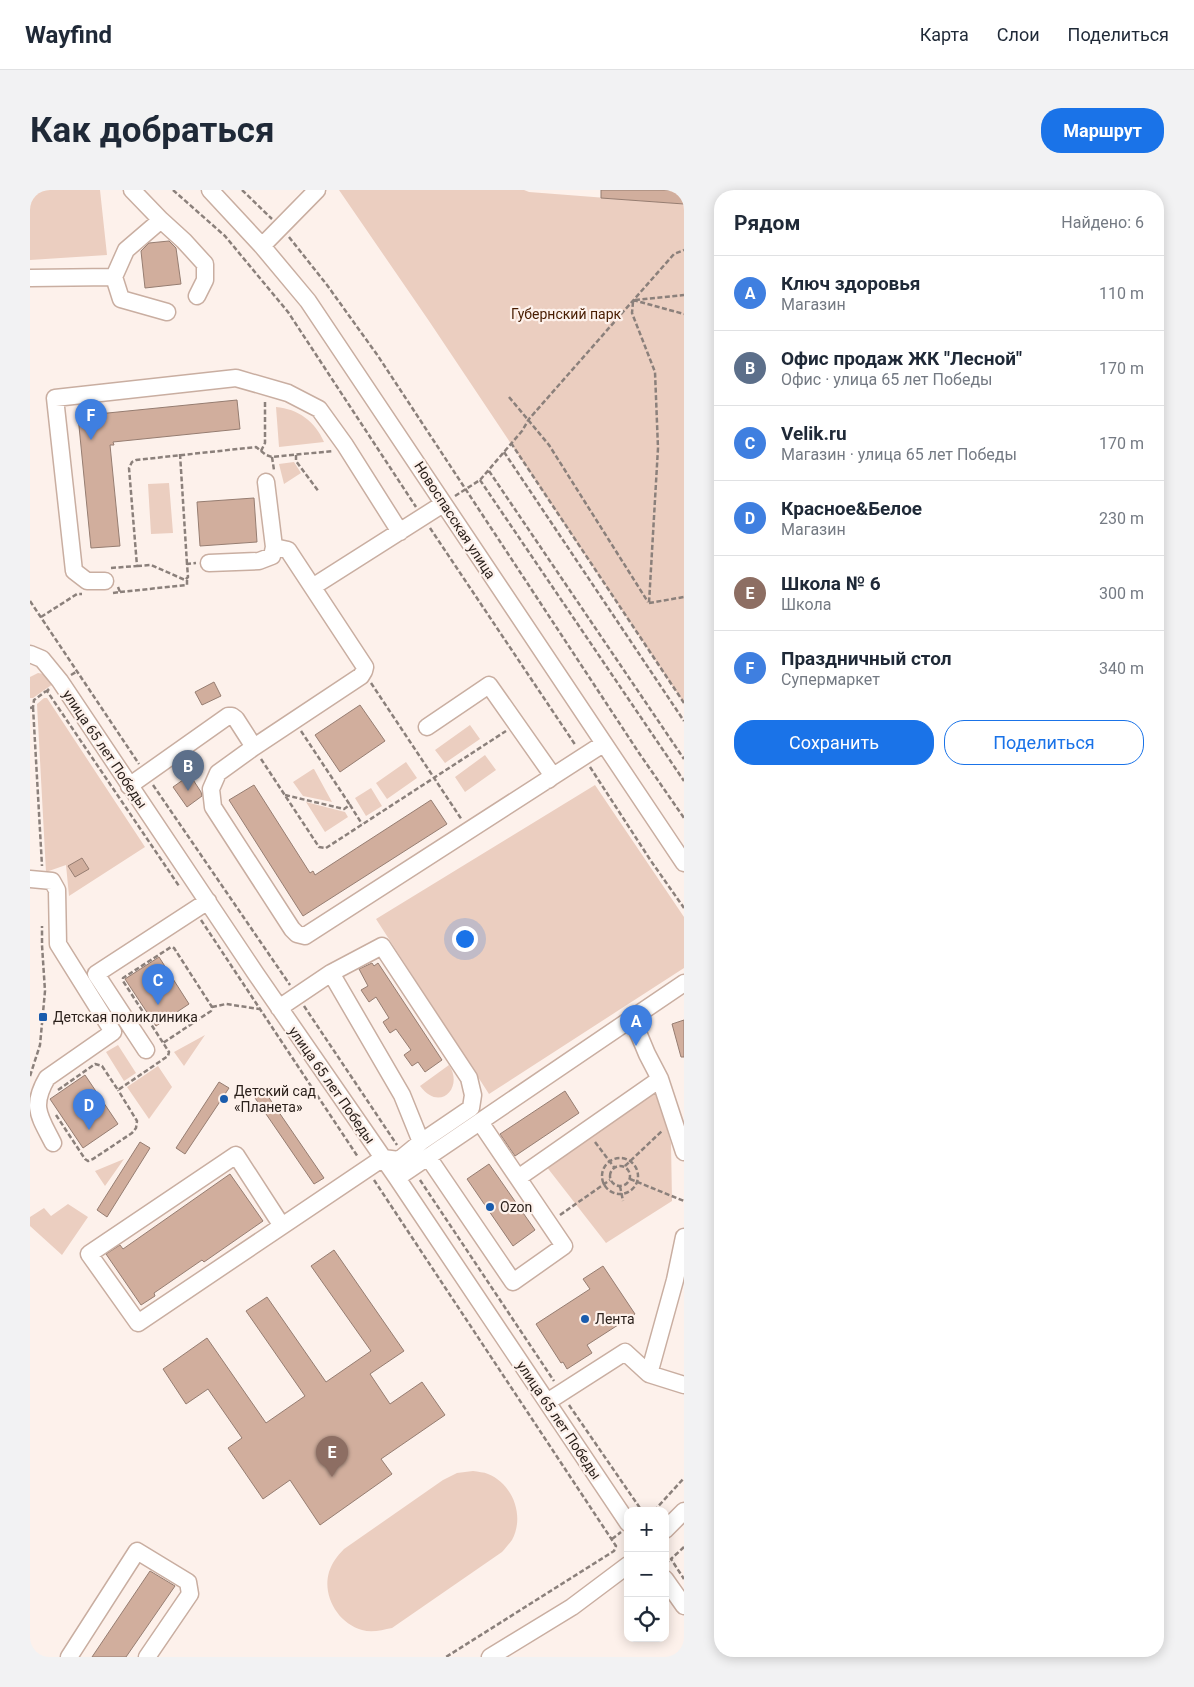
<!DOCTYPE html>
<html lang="ru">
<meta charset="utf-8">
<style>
:root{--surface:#fff;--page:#f2f2f3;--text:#1f2937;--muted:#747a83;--line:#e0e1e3;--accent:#1a73e8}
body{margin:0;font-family:Roboto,sans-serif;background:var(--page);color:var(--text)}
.controls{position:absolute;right:15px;bottom:15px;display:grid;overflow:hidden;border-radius:10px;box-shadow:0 2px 12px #0003}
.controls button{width:45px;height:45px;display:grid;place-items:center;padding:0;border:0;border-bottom:1px solid var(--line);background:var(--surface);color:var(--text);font:25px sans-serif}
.you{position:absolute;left:434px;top:748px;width:18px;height:18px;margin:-12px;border:4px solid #fff;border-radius:50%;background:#1a73e8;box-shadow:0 0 0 8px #1a73e833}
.badge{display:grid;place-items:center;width:32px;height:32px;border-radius:50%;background:var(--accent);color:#fff;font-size:16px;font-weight:700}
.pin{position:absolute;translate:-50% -41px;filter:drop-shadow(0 1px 2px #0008)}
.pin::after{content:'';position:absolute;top:26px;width:18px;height:15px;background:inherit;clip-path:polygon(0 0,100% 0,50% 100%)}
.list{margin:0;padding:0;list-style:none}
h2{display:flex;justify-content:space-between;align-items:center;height:65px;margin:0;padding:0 20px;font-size:21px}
h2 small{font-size:16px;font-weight:400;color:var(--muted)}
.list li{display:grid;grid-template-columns:32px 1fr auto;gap:15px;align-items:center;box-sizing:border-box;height:75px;padding:0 20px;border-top:1px solid var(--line)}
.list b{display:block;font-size:19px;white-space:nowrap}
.list p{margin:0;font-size:16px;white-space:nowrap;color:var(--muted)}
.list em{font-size:16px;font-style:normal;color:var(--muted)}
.actions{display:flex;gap:10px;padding:15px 20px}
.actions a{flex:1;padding:11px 0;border:1px solid var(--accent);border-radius:20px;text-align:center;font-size:18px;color:var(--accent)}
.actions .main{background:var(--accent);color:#fff}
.icon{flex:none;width:28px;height:28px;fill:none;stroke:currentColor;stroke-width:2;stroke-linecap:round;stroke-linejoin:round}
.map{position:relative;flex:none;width:654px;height:1467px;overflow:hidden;border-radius:20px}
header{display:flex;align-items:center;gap:30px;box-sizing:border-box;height:70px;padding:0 25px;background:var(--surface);border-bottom:1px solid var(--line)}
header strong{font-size:24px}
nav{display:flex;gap:28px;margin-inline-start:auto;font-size:18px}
.intro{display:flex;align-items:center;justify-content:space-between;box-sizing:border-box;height:120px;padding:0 30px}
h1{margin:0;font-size:35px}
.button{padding:12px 22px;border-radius:20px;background:var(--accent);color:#fff;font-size:18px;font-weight:700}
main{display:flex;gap:30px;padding:0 30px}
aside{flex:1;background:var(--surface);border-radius:20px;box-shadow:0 2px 12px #0003}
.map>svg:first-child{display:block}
.green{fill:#ebcec0}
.building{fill:#d1ae9d;stroke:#967d71}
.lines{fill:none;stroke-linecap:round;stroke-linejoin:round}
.minor-casing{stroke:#c9aea1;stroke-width:19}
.path{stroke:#8b807b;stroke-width:2.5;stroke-dasharray:5 2.5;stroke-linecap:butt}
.minor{stroke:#fff;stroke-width:16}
.poi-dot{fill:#1a5cad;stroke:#fdf1eb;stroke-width:2}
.labels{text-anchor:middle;stroke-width:4.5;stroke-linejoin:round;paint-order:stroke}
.park-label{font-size:14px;fill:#481c01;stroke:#fdf1eb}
.street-label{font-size:14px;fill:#2b211c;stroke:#fdf1eb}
.poi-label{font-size:14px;fill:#2b211c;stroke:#fdf1eb;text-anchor:start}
</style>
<header>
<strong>Wayfind</strong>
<nav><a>Карта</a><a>Слои</a><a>Поделиться</a></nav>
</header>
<div class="intro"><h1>Как добраться</h1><a class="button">Маршрут</a></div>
<main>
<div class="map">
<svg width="654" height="1467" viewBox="0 0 654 1467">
<rect width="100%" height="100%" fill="#fdf1eb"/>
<path class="green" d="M0 0H70L77 65 0 70Z
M309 0H494L499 2 654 14V513L399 131Z
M246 217C268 219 285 231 294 252L249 257Z
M264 272 271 283 254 294 249 274Z
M139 293 143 343 121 344 118 294Z
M8 483 14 484 23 494 3 508H0V487Z
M14 508H17L115 657 39 706 36 675 16 682 7 514Z
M440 535 450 549 415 573 405 560Z
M455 565 466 580 435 602 425 587Z
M376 572 387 588 357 609 346 593Z
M283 579H284L302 612 273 606 263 592Z
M565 595 654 727V778L459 904 346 729Z
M341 598 352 616 336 626 325 608Z
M276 612 315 622 318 627 295 642Z
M175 845 154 876 144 862Z
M88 855 106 883 94 891 76 862Z
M419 875C434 897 410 923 390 896Z
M128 876 142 897 119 929 97 897Z
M626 902 641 953 642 1011 576 1053 516 976Z
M94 969 75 996 65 981Z
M38 1014 58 1027 32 1065 0 1036V1027L14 1018 21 1026Z
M443 1281C448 1282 454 1282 458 1284 483 1294 495 1326 482 1350 479 1354 475 1359 472 1362L362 1438C352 1440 342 1443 332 1440 308 1433 292 1406 299 1382 302 1373 307 1366 314 1359L413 1290 427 1283Z"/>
<path class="building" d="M571 0H654V14L571 8Z
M139 51 146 58 151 94 115 98 111 61 119 53Z
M207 210 210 239 83 252 84 255H80L90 356 61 358 48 226Z
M224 308 227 352 170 356 167 312Z
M184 492 191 506 172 515 165 502Z
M330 515 355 551 310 582 285 545Z
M160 585 171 602 172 606 157 617 143 597Z
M224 595 280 683 283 681 285 685 401 610 417 634 273 726 199 610Z
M52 668 59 679 45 687 38 676Z
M129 767 159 814 126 836 95 789Z
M342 773 344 776 348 773 412 870 395 882 388 872 382 876 374 865 381 860 366 839 360 843 353 832 359 828 346 807 339 812 331 800 338 796 329 779Z
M654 830V867H651L642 834Z
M55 885 88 934 53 958 20 909Z
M189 892 199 898 155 964 146 958Z
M233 899 294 988 284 994 223 905Z
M535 901 549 923 485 966 470 944Z
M110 952 120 958 77 1027 67 1020Z
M459 974 505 1040 483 1056 437 989Z
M200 984 233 1031 174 1072 172 1070 124 1103 125 1106 111 1115 76 1064 90 1055 93 1059Z
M304 1060 374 1161 340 1184 360 1214 392 1192 415 1225 351 1269 362 1284 290 1335 260 1290 233 1309 198 1258 212 1248 178 1199 156 1214 133 1179 177 1148 236 1233 275 1206 216 1121 237 1107 296 1192 341 1161 281 1076Z
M573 1076 605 1124 557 1155 562 1163 537 1179 533 1172 531 1173 506 1134 560 1099 553 1089Z
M120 1381 145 1396 96 1467H62Z"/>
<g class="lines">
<g class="minor-casing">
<path id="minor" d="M102 0 131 30 96 60 84 87 91 109 137 122
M180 0 232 56 278 111 654 673
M131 30 154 51 175 74V90L167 106
M232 56 287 0
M0 88 84 87
M179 373 229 371 242 366 244 357
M75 391H57L44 381 25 208 206 188 258 203 289 219 315 255 370 342
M284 396 413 314
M0 464 12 469 30 491 226 784 367 988 598 1333
M397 537 459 495 523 586 518 590
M224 557 331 486 334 481 335 477 258 360 244 357 236 292
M99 596 198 526H202L206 529 224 557 188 583 181 599 183 617 262 739 267 744 275 746 573 554
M0 689 22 691 27 700 28 754 83 842 17 888C0 917 10 927 23 953
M301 783 352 756 439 888 443 905 441 918 391 952
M249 818 301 783 372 905 391 952 369 970 353 968 108 1133 59 1064 206 965 252 1036
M602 828 617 864 630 889 654 962
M116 860 66 784 178 711
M398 967 483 1092 534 1056 450 932
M367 988 654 793
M488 988 630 889
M619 1184 654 1195
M517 1212 595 1162 619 1184 645 1090 654 1047
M635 1340 654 1321
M635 1389 654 1416
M39 1467 107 1361 158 1392 160 1404 117 1467
M460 1467 542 1417 598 1375"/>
</g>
<path class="path" d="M143 0 195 46 258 122 386 317
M212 0 242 29
M259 47 297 95 348 166 609 563 654 628
M603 110 654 124
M605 110 654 105
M603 112 602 123 625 182 628 258 619 413
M479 207 519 255 618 412
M481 253 654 513
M231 261 235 253V211
M474 262 654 531
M150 264 157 374
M266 265V271L289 302
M242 267 244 280
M459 281 654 569
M450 290 654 591
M425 306 450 290 492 241 499 229 644 64 654 60
M400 338 546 556
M107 376 121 375 155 390 158 387 157 374 166 373
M81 378 107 376 99 278 102 272 106 270 226 257 236 265 242 267 303 261
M90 402 157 395V390
M83 403 90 402 88 397
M0 411 109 574
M619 413 654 407
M11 427 47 404H52
M41 485 46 482
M341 493 432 630
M19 499 17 501 149 696
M3 517 12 676
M0 518 3 517 4 510 16 501
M271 541 320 615
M231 569 289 657 296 658 476 541
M560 577 621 671 654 718
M123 595 260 795
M255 605 314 619 320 615 332 634
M171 730 328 967
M274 816 367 955
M182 817 196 814 229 819
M0 886 10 855 15 801 12 755V736
M28 900 65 874 72 876 88 900 138 866 139 862 93 791V788L141 757 144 758 182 817 181 821 133 853
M26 925 55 969 58 971 63 969 102 943 106 938 107 931 88 900
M565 952 584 977
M572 986a18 18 0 1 1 36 0a18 18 0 1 1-36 0Z
M580 986a10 10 0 1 1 20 0a10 10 0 1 1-20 0Z
M595 976 633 940
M600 989 654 1011
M344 990 586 1356 584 1361 416 1467
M390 990 524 1191
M590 996 593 1011
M530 1025 580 990
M539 1215 612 1321
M624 1321 654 1288
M582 1349 591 1342
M654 1357 641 1369 654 1389
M635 1374 641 1369"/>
<use href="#minor" class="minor"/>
</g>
<g class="poi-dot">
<rect x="8" y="822" width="10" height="10" rx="2.5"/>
<circle cx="194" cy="909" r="5"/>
<circle cx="460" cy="1017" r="5"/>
<circle cx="555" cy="1129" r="5"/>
</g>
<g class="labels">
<g class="park-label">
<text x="536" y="129">Губернский парк</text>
</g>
<g class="street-label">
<text transform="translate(425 330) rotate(57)" y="5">Новоспасская улица</text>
<text transform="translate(75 559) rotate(56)" y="5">улица 65 лет Победы</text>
<text transform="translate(302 895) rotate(55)" y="5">улица 65 лет Победы</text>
<text transform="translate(529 1230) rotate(56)" y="5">улица 65 лет Победы</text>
</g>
<g class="poi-label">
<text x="23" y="832">Детская поликлиника</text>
<text x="204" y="906">Детский сад<tspan x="204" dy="16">«Планета»</tspan></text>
<text x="470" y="1022">Ozon</text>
<text x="565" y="1134">Лента</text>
</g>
</g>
</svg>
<div class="controls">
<button>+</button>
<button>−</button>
<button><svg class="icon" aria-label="locate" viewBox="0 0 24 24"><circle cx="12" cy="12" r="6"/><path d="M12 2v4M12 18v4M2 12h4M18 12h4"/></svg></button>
</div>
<div class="you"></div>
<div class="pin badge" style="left:606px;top:856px;background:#3f7fe0">A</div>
<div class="pin badge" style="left:158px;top:601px;background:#5c6f8a">B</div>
<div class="pin badge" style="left:128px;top:815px;background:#3f7fe0">C</div>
<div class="pin badge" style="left:59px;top:940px;background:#3f7fe0">D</div>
<div class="pin badge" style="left:302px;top:1287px;background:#8d6e63">E</div>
<div class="pin badge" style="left:61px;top:250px;background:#3f7fe0">F</div>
</div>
<aside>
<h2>Рядом<small>Найдено: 6</small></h2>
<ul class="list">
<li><span class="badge" style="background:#3f7fe0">A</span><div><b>Ключ здоровья</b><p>Магазин</p></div><em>110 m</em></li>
<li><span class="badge" style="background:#5c6f8a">B</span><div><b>Офис продаж ЖК &quot;Лесной&quot;</b><p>Офис · улица 65 лет Победы</p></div><em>170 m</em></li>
<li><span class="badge" style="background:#3f7fe0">C</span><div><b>Velik.ru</b><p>Магазин · улица 65 лет Победы</p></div><em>170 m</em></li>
<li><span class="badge" style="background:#3f7fe0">D</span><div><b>Красное&amp;Белое</b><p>Магазин</p></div><em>230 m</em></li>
<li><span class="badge" style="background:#8d6e63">E</span><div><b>Школа № 6</b><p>Школа</p></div><em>300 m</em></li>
<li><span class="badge" style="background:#3f7fe0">F</span><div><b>Праздничный стол</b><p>Супермаркет</p></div><em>340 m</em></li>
</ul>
<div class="actions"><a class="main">Сохранить</a><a>Поделиться</a></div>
</aside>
</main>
